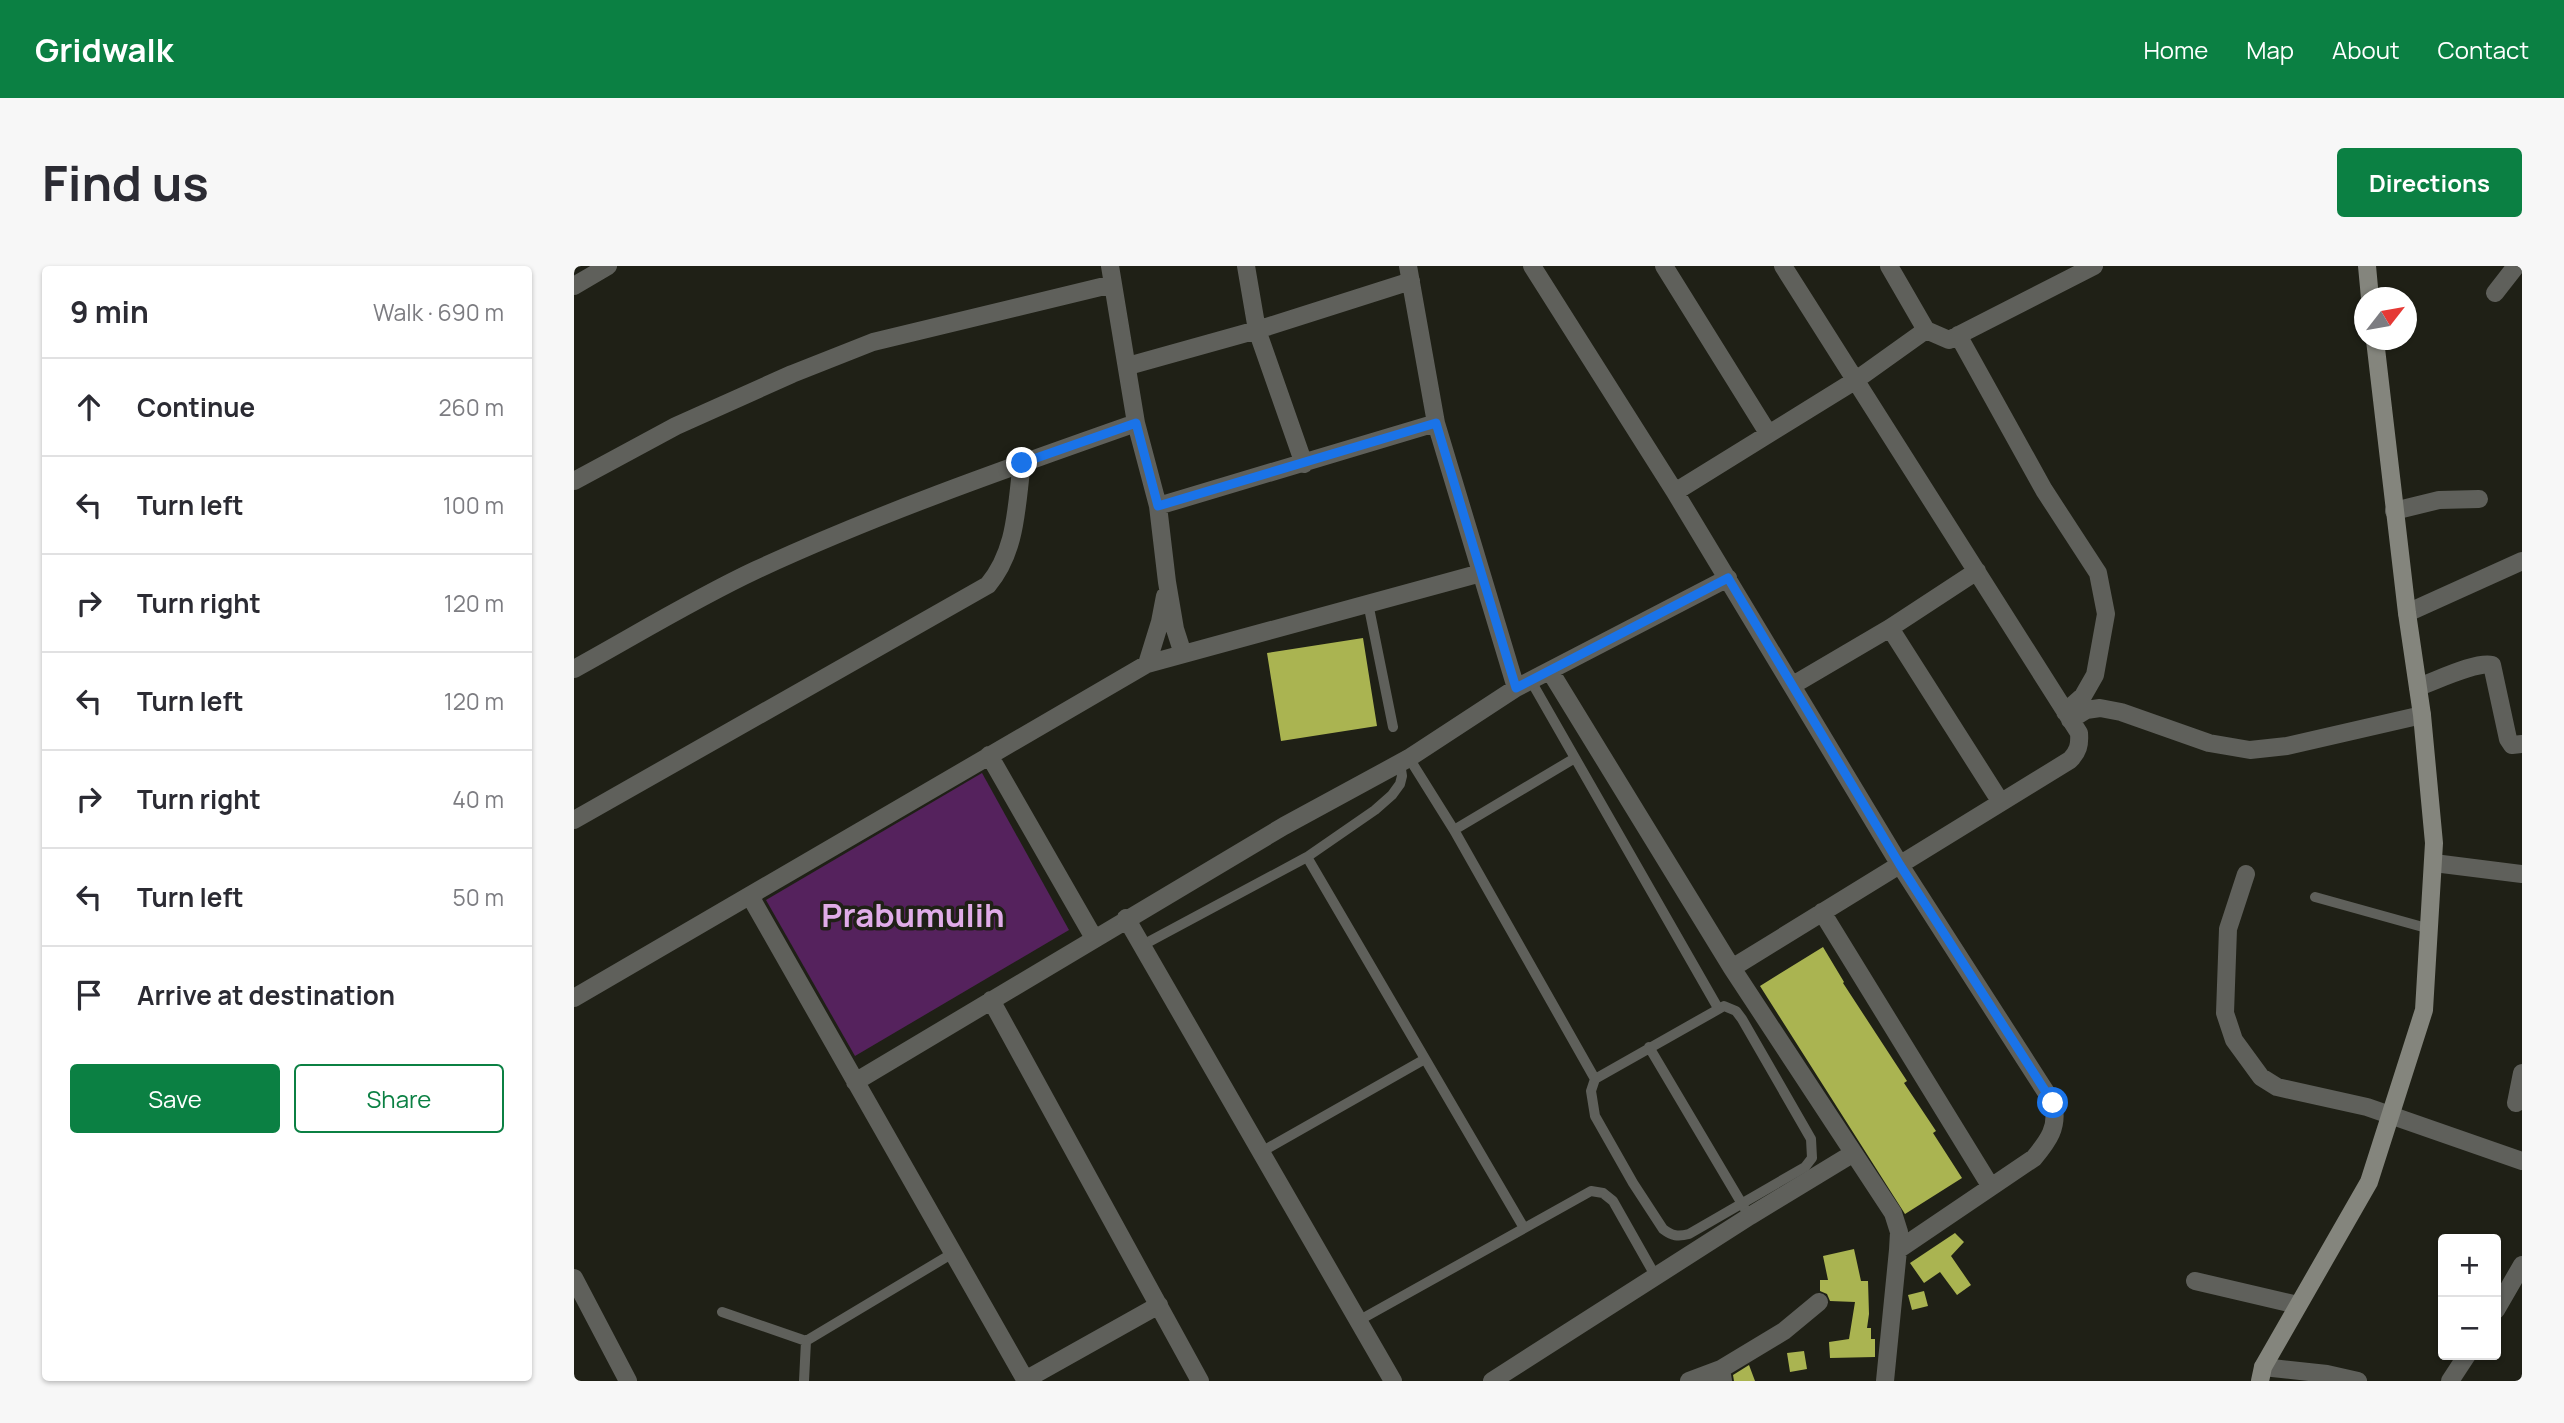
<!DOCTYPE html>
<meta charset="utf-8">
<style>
:root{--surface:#fff;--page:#f7f7f7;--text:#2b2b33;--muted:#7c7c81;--line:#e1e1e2;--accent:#0b8043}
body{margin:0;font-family:Manrope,sans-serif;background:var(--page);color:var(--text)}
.controls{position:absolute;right:21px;bottom:21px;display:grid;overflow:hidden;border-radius:7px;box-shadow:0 2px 5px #0004}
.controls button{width:63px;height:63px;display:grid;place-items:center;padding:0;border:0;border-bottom:2px solid var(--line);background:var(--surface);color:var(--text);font:35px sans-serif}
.compass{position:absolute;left:1780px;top:21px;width:63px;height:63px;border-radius:50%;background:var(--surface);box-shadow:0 2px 5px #0004;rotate:59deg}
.stop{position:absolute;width:21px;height:21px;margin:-16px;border:5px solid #1a73e8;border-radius:50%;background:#fff}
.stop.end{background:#1a73e8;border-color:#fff;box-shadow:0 2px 7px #0008}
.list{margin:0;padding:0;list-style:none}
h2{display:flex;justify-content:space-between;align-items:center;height:91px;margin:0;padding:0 28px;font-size:30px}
h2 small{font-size:23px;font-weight:400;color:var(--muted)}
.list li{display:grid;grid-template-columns:46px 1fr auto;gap:21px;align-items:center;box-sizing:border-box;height:98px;padding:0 28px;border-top:2px solid var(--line)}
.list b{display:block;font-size:26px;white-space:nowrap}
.list em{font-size:23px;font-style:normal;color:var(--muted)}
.actions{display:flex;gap:14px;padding:21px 28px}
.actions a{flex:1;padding:16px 0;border:2px solid var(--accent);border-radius:7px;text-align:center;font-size:24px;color:var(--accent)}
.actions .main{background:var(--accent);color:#fff}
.icon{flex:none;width:38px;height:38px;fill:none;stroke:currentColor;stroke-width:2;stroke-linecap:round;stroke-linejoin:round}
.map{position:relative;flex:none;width:1948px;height:1115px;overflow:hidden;border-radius:7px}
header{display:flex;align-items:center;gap:42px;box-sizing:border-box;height:98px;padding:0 35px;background:var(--accent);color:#fff}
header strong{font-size:33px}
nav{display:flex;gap:38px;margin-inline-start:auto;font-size:24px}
.intro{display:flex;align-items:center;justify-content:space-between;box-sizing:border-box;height:168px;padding:0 42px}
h1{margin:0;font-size:49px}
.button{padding:18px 32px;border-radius:7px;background:var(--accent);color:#fff;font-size:24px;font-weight:700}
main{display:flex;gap:42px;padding:0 42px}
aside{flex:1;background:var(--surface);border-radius:7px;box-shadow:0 2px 5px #0004}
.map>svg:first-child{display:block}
.green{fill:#55225d}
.building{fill:#aab451}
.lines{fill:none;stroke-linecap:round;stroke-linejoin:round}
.lane{stroke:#5f605b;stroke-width:10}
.street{stroke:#5f605b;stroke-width:18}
.secondary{stroke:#84857d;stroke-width:18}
.route{stroke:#1a73e8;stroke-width:9}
.labels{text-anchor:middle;stroke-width:7;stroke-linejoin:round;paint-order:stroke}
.town-label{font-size:33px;font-weight:bold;fill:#e0ace8;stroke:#1f2016}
</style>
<header>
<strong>Gridwalk</strong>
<nav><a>Home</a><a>Map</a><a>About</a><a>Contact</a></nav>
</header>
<div class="intro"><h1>Find us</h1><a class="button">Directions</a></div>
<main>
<aside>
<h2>9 min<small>Walk · 690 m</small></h2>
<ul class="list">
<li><svg class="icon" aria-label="ahead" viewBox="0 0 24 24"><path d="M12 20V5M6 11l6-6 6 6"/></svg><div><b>Continue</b></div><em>260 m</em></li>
<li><svg class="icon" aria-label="left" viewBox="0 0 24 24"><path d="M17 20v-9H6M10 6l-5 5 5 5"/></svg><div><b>Turn left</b></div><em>100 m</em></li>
<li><svg class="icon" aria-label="right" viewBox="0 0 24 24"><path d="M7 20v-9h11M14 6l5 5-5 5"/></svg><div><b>Turn right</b></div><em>120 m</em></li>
<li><svg class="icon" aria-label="left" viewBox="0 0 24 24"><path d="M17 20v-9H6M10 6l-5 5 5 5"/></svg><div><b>Turn left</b></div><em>120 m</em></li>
<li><svg class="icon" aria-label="right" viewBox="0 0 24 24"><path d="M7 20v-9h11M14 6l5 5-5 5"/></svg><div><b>Turn right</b></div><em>40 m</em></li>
<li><svg class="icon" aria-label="left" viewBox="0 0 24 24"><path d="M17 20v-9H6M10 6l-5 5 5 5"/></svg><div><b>Turn left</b></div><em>50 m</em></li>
<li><svg class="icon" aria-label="arrive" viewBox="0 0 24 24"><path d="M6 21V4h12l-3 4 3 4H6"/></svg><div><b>Arrive at destination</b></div></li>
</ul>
<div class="actions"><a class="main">Save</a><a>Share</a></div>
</aside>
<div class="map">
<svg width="1948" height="1115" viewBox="0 0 1948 1115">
<rect width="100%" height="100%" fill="#1f2016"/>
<path class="green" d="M408 507 495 664 281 790 192 634Z"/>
<path class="building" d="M789 372 803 460 707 475 693 387Z
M1249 681 1270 716 1269 717 1333 815 1330 817 1362 865 1359 867 1388 912 1331 948 1186 720Z
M1381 967 1390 976 1377 990 1397 1019 1383 1029 1366 1006 1350 1017 1336 997Z
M1280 983 1287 1015H1294L1295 1048 1293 1062H1297V1073H1301V1091L1256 1092 1255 1076 1275 1073 1281 1036 1256 1035 1253 1028 1246 1025V1014H1254L1249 990Z
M1350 1025 1354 1040 1338 1044 1334 1029Z
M1230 1085 1233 1103 1216 1106 1213 1087Z
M1175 1099 1181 1115H1160L1159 1109Z"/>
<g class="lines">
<path class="lane" d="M794 337 819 461
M957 415 1144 742
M835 492 880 564 1021 813
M880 564 1001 492
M733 591 950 962
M1741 631 1856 663
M567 680 733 591 801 544 818 529 826 518 828 510 826 497
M1150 740 1162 745 1168 753 1237 873 1238 892 1231 901 1115 968C1104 971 1098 970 1089 963L1059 917 1021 850 1017 825 1021 813Z
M1075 781 1171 943
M687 886 851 793
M148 1046 232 1075 379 987
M784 1055 1017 925 1029 927 1039 935 1082 1011
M230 1115 232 1075"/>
<path class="street" d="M536 0 562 157 584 240 593 316 601 363 609 388
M672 0 683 64 730 198
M834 0 862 157 942 422
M958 0 1101 226 1326 599 1479 837C1485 861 1474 875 1460 892L1324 984
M1090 0 1194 167
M1315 0 1352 64 1375 74 1520 0
M0 20 34 0
M1921 27 1942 0
M1384 69 1470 224 1524 307 1532 348 1521 409 1509 430 1491 446
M554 100 683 64 837 15
M0 215 102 160 218 108 299 76 539 18
M1101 226 1282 114 1352 64
M584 240 862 157
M1820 245 1865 234 1905 233
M1833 347 1948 295
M1316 362 1426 535
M573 398 586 356 591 330
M0 403C60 370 120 333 182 304 305 247 434 202 562 157
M976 405 1158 702 1319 947 1325 966 1324 984 1311 1115
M1219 419 1316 362 1403 305
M1844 421C1862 415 1902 395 1918 399L1934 473 1938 479 1948 478
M1496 454 1512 444 1526 442 1547 446 1635 477 1676 484 1713 480 1848 449
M415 489 520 672
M0 554 414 319C443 284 442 241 448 197
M1860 597 1948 608
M1672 608 1654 663 1651 747 1660 774 1687 811 1703 821 1793 841 1948 895
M176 630 452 1115
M1248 646 1417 921
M552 652 819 1115
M1158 702 1496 494C1504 486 1506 479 1505 467L1209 0
M0 732 573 398 907 307
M417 734 626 1115
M281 816 710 560 835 492 942 422 1154 312
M1942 837 1948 807
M0 1012 54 1115
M1621 1015 1724 1039
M1922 1044 1948 999
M1689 1101 1753 1108 1784 1115
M1147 1103 1210 1065 1245 1036
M451 1114 585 1039
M918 1115 1176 950 1278 888
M1115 1115 1147 1103 1149 1115
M1876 1115 1893 1089"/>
<path class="secondary" d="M1793 0 1796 32
M1686 1115 1689 1101 1795 916 1850 744 1860 577 1848 449 1833 347 1801 74"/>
</g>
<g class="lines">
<path class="route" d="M448 197 562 157 584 240 862 157 942 422 1154 312 1326 599 1479 837"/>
</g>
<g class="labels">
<g class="town-label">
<text x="339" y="661">Prabumulih</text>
</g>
</g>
</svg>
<div class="controls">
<button>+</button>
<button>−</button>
</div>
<svg class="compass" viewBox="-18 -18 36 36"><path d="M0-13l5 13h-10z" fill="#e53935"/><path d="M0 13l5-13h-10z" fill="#7c7c81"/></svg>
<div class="stop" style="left:1479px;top:837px"></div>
<div class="stop end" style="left:448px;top:197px"></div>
</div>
</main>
